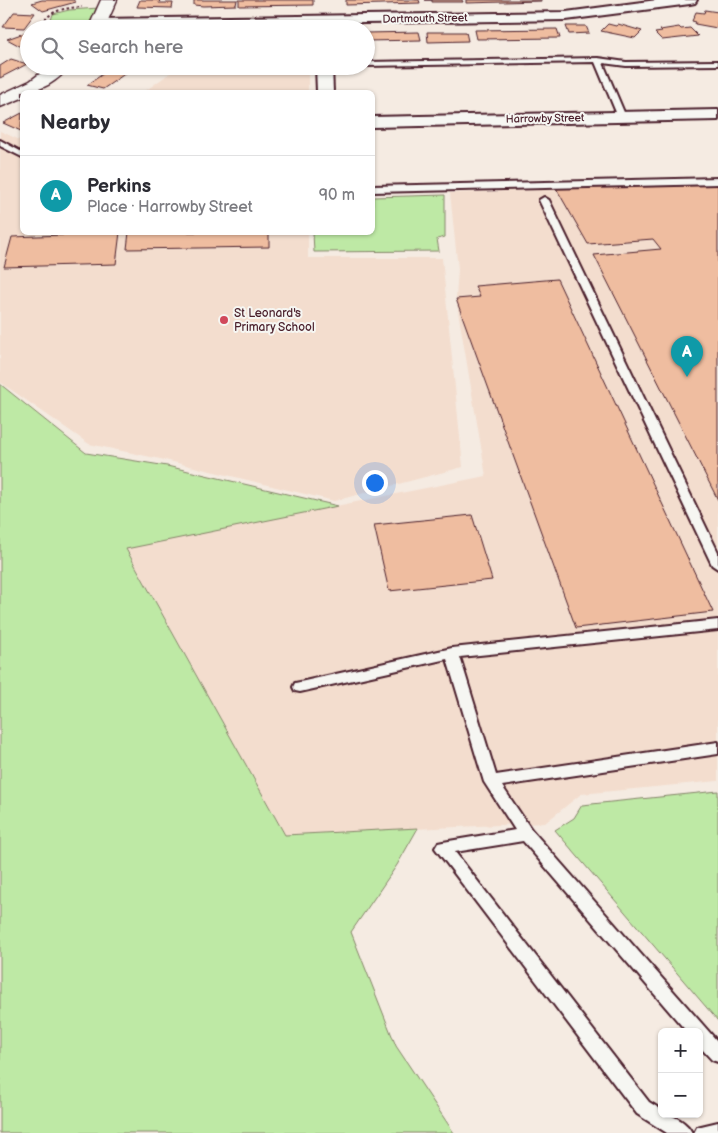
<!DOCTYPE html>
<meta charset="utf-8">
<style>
:root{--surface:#fff;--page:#f7f7f7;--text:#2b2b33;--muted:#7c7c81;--line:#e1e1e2;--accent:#d1495b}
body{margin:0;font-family:"Balsamiq Sans",sans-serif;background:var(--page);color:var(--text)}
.controls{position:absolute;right:15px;bottom:15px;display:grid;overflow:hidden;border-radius:8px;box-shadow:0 1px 4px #0004}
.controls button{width:45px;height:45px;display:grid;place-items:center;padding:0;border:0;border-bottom:1px solid var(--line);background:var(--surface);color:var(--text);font:25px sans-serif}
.you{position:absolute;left:374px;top:482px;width:18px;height:18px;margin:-12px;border:4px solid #fff;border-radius:50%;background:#1a73e8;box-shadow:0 0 0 8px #1a73e833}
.badge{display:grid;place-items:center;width:32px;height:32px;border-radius:50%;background:var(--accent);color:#fff;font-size:16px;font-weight:700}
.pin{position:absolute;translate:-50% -41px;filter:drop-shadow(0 1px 2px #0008)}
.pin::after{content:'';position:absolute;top:26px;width:18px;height:15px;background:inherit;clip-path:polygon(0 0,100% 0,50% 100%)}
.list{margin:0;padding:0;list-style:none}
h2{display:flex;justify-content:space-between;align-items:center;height:65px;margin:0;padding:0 20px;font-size:21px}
h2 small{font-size:16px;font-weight:400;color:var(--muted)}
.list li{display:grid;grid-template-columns:32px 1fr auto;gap:15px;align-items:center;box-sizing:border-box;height:80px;padding:0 20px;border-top:1px solid var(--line)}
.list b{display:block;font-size:19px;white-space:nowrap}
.list p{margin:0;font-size:16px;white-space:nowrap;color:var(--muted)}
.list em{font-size:16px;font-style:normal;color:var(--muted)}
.icon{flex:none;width:28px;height:28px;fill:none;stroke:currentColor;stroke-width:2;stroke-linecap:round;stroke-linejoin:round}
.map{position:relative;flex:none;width:718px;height:1133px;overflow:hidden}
.search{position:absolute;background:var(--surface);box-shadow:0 1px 4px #0004;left:20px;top:20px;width:355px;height:55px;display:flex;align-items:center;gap:12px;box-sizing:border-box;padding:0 18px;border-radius:28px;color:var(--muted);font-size:19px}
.panel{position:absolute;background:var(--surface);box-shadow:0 1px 4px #0004;left:20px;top:90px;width:355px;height:145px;border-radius:8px}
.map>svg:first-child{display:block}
.built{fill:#f3ddce}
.green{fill:#bee9a5;stroke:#848468}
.building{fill:#efbda0;stroke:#4a1f2b}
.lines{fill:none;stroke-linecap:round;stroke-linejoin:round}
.lane-casing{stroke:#4a1f2b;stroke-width:4}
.street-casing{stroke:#4a1f2b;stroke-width:4}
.secondary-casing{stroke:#4a1f2b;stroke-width:3}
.path{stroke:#4a1f2b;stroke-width:2;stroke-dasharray:2.5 2.5;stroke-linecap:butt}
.lane{fill:#f6f6f2;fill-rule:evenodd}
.street{fill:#f6f6f2;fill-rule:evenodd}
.secondary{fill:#f6f6f2;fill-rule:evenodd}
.poi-dot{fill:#d1495b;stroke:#f6f6f2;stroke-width:2}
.labels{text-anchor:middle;stroke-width:4;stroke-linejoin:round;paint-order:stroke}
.far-street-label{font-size:11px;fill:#4a1f2b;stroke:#f6f6f2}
.poi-label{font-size:12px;fill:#4a1f2b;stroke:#f6f6f2;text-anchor:start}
</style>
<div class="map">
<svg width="718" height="1133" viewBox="0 0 718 1133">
<rect width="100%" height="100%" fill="#f5ebe2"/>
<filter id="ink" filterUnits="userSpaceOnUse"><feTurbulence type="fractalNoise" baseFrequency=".02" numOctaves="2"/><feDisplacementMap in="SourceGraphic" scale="10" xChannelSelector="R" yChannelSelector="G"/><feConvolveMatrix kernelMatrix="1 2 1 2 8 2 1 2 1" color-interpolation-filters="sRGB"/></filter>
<g filter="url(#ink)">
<path class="built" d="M308 67V92H144L174 70Z
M0 131 22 141V232L308 233V258H442L463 467 334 501 165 460 89 444 0 382Z
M718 184V781L581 794 545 823 285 835 126 548 486 476 456 299 458 269 450 193Z"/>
<path class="green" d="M99 8 87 29H53L50 23 53 14 69 10Z
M445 195V237L437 239 439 251 314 252 313 233 372 232 373 197Z
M0 384 86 453 167 466 338 506 126 549 285 835 418 828 397 865 351 932 396 1046 454 1133H0Z
M718 791V1021L555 830 574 818 582 805Z"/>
<path class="building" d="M42 0H73L76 2 43 11 32 3Z
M140 0H160L159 3H173L172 8 137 7Z
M194 0H237L236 5 203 6 194 5Z
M239 0H313V5L239 6Z
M346 0H419L420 3 346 5Z
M425 0H462L463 2H432V0Z
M466 0H541V1L466 3Z
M705 10 718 12 717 28 695 24 696 22 692 21 696 12 704 13Z
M14 12 35 13 24 28 3 27Z
M608 24 616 26 618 24 642 31 635 38 601 31Z
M566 26H586L589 33 569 34Z
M679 27 681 29 690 28 698 36 662 40 655 33 662 32 660 30Z
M557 29 560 38 477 39 475 30Z
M27 32 29 33V51L7 39Z
M419 32 421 40 366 41V33Z
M427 32H466L468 41 428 42Z
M11 59 27 64 0 78V66Z
M110 69 126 73 103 89 87 85Z
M22 113 21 131 3 123Z
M718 184V500L594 255 661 249 653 239 588 244 556 188Z
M63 232H120L116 264 4 267 12 237 63 235Z
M129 232H269V247L127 249Z
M557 279 713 612 576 628 456 299 480 297 475 286Z
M472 515 492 580 389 591 374 525Z"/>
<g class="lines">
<g class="lane-casing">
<path id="lane" d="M598 58 626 62 718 61V65L626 66 603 63 626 117 622 119 618 117 595 62 366 66V62Z
M0 140 22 152V157L0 146Z
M718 178V184L372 192V186Z
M544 197 549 200 718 552V569L712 565 539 200Z
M718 620V630L460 657 496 775 718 742V754L502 786 531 829 718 1042V1062L712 1060 699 1046V1032H687L523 841 455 852 649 1102 662 1110V1114C673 1114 688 1123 692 1133H667L637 1114 435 848 438 843 443 842 515 830 484 782 447 659 300 692 295 691 293 687 295 683 300 682 452 648Z
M718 1122V1133H694L697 1127Z"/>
</g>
<g class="street-casing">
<path id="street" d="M657 0H697L695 3 690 4 566 20 100 27 95 26 93 23 95 20 100 19 566 12Z
M316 66H332L333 92H317Z
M718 110V120L372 127V117Z"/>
</g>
<g class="secondary-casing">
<path id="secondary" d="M101 0H117L104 29H88Z
M50 66H69C59 81 40 92 22 92V98L0 107V95L30 81Z"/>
</g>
<path class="path" d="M45 29 43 23C51 9 67 8 82 7"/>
<use href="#lane" class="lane"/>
<use href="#street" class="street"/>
<use href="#secondary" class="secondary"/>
</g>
</g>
<circle class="poi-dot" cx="224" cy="320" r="5"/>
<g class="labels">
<g class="far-street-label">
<text transform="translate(425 18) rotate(-1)" y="4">Dartmouth Street</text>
<text transform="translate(545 118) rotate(-1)" y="4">Harrowby Street</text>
</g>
<g class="poi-label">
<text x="234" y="317">St Leonard's<tspan x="234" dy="14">Primary School</tspan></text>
</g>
</g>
</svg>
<div class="controls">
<button>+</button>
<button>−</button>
</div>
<div class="you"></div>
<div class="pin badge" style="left:687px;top:377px;background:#0f9aa8">A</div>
<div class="search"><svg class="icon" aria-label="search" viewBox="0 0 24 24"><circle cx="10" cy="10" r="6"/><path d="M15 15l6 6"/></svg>Search here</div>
<section class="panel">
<h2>Nearby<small></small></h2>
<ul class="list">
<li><span class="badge" style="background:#0f9aa8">A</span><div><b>Perkins</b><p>Place · Harrowby Street</p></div><em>90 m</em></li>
</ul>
</section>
</div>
